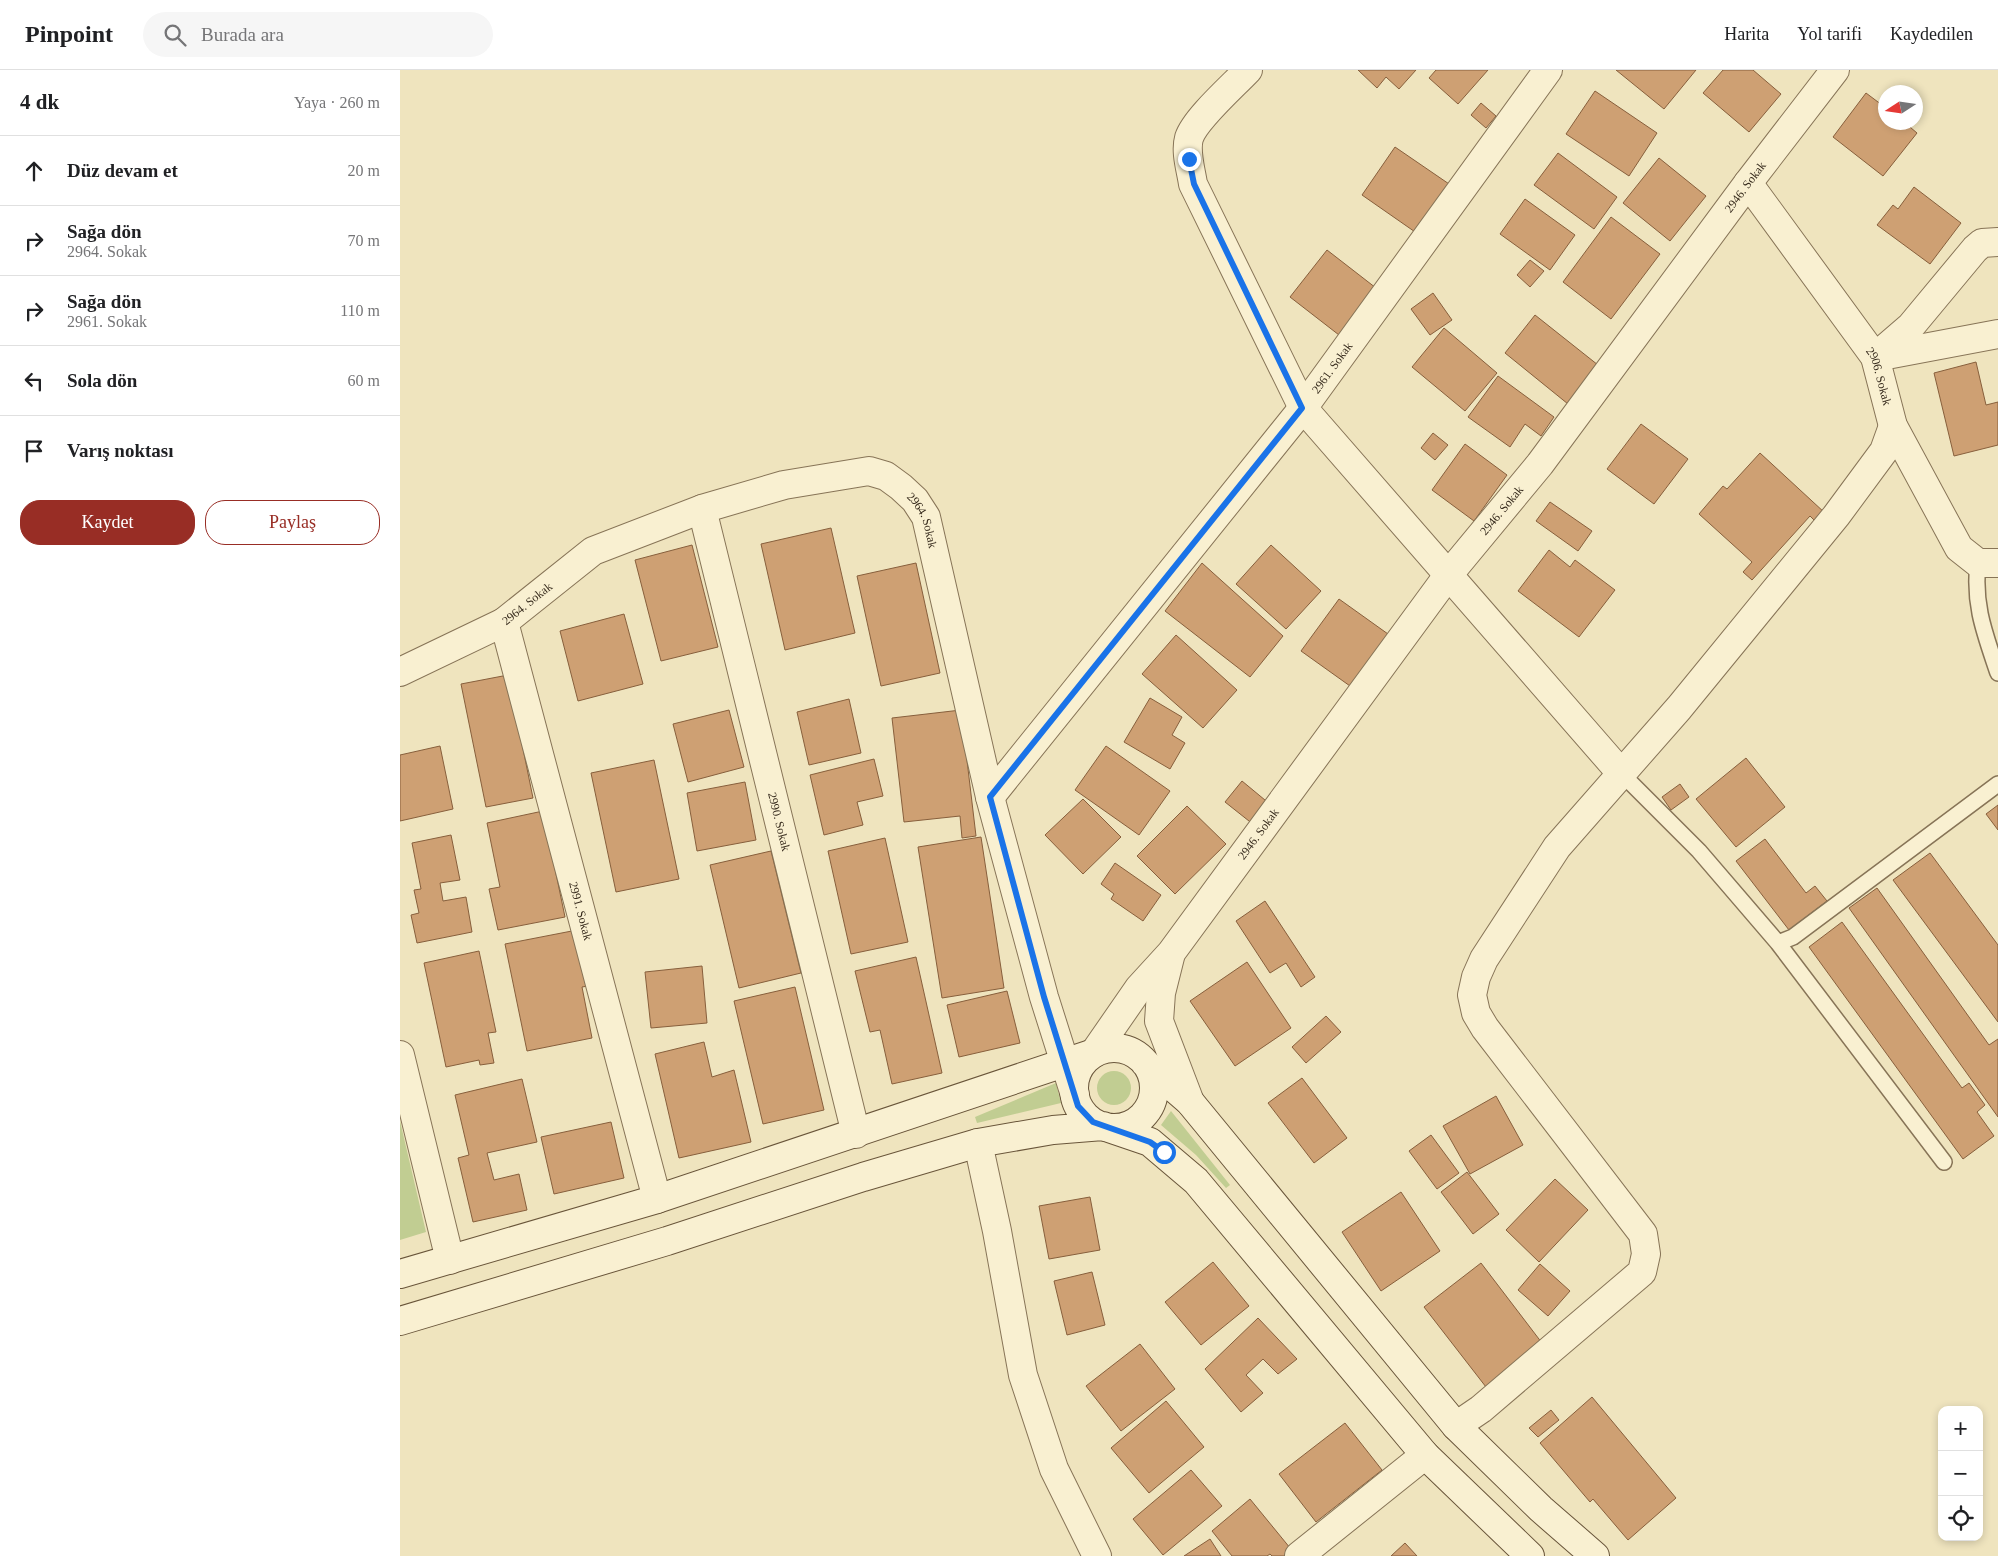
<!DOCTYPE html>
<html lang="tr">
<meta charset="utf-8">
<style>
:root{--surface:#fff;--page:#f6f6f6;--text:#202124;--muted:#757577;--line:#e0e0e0;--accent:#982d25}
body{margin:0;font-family:"Times New Roman",serif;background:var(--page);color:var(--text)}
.controls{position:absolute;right:15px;bottom:15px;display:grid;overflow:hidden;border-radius:10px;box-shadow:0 2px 8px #0003}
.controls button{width:45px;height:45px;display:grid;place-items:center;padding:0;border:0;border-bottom:1px solid var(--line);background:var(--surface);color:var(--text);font:25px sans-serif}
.compass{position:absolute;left:1478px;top:15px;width:45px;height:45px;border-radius:50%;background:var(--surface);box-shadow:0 2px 8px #0003;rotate:258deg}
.stop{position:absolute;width:15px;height:15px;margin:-11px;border:4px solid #1a73e8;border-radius:50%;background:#fff}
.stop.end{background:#1a73e8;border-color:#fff;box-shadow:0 1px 5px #0008}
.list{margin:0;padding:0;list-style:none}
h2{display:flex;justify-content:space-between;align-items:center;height:65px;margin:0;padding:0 20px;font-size:21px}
h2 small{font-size:16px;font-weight:400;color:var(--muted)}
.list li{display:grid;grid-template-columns:32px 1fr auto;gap:15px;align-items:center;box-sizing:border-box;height:70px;padding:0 20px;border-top:1px solid var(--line)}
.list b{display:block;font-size:19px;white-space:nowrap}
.list p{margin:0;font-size:16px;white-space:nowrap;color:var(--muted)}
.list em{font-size:16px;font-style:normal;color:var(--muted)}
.actions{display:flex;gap:10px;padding:15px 20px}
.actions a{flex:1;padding:11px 0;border:1px solid var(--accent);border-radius:20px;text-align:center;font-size:18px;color:var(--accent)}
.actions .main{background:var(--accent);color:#fff}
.icon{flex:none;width:28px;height:28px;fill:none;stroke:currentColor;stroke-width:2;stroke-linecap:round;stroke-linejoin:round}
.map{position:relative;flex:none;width:1598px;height:1486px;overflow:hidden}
header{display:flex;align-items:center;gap:30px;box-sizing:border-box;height:70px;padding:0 25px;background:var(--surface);border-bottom:1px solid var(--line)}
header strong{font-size:24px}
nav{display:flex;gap:28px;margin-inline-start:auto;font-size:18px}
.search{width:350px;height:45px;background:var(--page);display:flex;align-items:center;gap:12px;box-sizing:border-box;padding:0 18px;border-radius:28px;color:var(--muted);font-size:19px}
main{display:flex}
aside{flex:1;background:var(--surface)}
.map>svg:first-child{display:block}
.green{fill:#c1cd92}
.building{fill:#cea073;stroke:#875f3c}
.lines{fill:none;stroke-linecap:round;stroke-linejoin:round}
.service-casing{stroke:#877457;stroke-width:18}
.minor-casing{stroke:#877457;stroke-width:30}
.tertiary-casing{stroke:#877457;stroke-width:30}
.secondary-casing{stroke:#69553a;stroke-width:30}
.service{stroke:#f9f0d1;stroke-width:15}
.minor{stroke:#f9f0d1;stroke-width:28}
.tertiary{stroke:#f9f0d1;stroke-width:28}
.secondary{stroke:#f9f0d1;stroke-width:28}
.route{stroke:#1a73e8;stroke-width:6}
.labels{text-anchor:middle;stroke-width:4;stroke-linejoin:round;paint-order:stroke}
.street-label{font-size:12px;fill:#362a1c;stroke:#f6edce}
</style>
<header>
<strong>Pinpoint</strong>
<div class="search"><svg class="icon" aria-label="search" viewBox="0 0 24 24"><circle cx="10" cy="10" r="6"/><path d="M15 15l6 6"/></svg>Burada ara</div>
<nav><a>Harita</a><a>Yol tarifi</a><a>Kaydedilen</a></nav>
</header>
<main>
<aside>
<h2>4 dk<small>Yaya · 260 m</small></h2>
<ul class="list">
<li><svg class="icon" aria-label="ahead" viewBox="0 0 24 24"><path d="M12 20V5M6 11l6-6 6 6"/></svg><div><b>Düz devam et</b></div><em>20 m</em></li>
<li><svg class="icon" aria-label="right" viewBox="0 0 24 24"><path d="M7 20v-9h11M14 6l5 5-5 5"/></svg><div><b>Sağa dön</b><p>2964. Sokak</p></div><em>70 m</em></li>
<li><svg class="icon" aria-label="right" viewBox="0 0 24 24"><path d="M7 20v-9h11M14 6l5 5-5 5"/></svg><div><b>Sağa dön</b><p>2961. Sokak</p></div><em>110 m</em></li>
<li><svg class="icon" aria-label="left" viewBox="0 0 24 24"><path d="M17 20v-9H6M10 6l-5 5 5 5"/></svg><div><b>Sola dön</b></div><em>60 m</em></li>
<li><svg class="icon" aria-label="arrive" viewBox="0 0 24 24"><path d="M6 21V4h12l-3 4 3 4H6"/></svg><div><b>Varış noktası</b></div></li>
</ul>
<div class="actions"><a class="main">Kaydet</a><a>Paylaş</a></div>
</aside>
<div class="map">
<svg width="1598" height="1486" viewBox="0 0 1598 1486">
<rect width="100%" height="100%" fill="#efe4be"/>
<path class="green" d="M697 1018a17 17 0 1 1 34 0a17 17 0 1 1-34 0Z
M656 1013 661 1033 577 1053 575 1047Z
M771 1041 830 1115 826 1118 796 1085 761 1055Z
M0 1051 26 1162 0 1170Z"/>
<path class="building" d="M958 0H1016L999 19 986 7 977 18Z
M1036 0H1088L1058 34 1029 8Z
M1216 0H1296L1264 39Z
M1323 0H1353L1381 24 1349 62 1303 23Z
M1195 21 1257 63 1229 106 1166 64Z
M1466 23 1486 38V52H1504L1517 63 1483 106 1433 67Z
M1081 33 1096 46 1086 58 1071 45Z
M995 77 1052 116 1018 164 962 125Z
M1158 83 1217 127 1194 159 1134 115Z
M1259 88 1306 126 1270 171 1223 133Z
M1514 117 1561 153 1530 194 1477 155 1493 135 1498 139Z
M1125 129 1175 165 1150 200 1100 164Z
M1211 147 1260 184 1211 249 1163 212Z
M927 180 976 218 939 265 890 227Z
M1130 190 1144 201 1130 217 1117 205Z
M1033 223 1052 250 1030 265 1011 239Z
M1135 245 1198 295 1168 334 1105 283Z
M1044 258 1097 303 1065 341 1012 297Z
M1576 292 1586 335 1598 332V375L1554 386 1534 303Z
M1098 306 1154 347 1141 366 1125 354 1110 377 1068 347Z
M1241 354 1288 389 1254 434 1207 399Z
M1033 363 1048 375 1035 390 1021 378Z
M1065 374 1107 405 1074 451 1032 420Z
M1360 383 1425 443 1417 453 1410 446 1352 510 1343 502 1352 492 1299 444 1323 416 1327 419Z
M1150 432 1192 461 1178 481 1136 451Z
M431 458 455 563 385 580 361 474Z
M292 475 318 577 261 591 235 490Z
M871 475 921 521 886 559 836 514Z
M1149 480 1170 497 1175 490 1215 520 1179 567 1118 521Z
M516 493 540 603 481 616 457 506Z
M802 493 883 566 850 607 765 541Z
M939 529 988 564 950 616 901 581Z
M224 544 243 614 178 631 160 561Z
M776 565 837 620 803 658 742 604Z
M108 605 133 728 86 737 61 614Z
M750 628 782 647 772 665 785 673 770 699 724 672Z
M449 629 461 683 409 695 397 642Z
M329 640 344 697 288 712 273 654Z
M561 640 576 766 562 768 560 746 504 752 492 648Z
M40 676 53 739 0 751V685Z
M706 676 770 721 739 765 675 720Z
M1346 688 1385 737 1336 777 1296 729Z
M474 689 483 726 457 732 463 755 424 765 410 705Z
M254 690 279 809 216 822 191 703Z
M842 711 871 735 854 755 825 732Z
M345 712 356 770 297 781 287 723Z
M1280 714 1289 727 1271 740 1262 727Z
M683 729 721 767 683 804 645 765Z
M1598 735V760L1586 744Z
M787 736 826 774 775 824 737 786Z
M143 741 165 847 98 860 89 819 100 817 87 753Z
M51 765 60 810 40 813 43 831 66 827 72 862 17 873 11 845 19 843 14 820 21 819 12 773Z
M581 767 604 918 542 928 518 777Z
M485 768 508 872 451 884 428 781Z
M1365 769 1406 823 1415 816 1427 831 1389 860 1336 791Z
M371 781 401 903 339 918 310 795Z
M1530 783 1598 875V952L1493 810Z
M715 793 761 825 743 851 711 829 714 824 701 814Z
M1477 818 1589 975 1598 969V1047L1449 838Z
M865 831 915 907 901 917 886 893 870 903 836 851Z
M1442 852 1562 1018 1569 1013 1585 1035 1577 1042 1594 1066 1563 1089 1409 877Z
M177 860 188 916 182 917 192 968 127 981 105 874Z
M79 881 96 962 88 963 94 993 80 995 79 990 46 997 24 893Z
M516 887 542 1003 492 1014 480 960 470 962 455 901Z
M847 892 891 958 835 996 790 931Z
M302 896 307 953 251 958 245 902Z
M395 917 424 1040 363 1054 334 931Z
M607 921 620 973 559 987 547 935Z
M926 946 941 962 906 993 892 977Z
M304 972 312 1007 334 1000 351 1072 279 1088 255 984Z
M902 1008 947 1068 914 1093 868 1033Z
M122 1009 137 1072 87 1083 94 1110 119 1104 127 1140 73 1152 58 1088 69 1085 55 1025Z
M1096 1026 1123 1075 1070 1104 1043 1056Z
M211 1052 224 1108 154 1124 141 1067Z
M1031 1065 1059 1103 1037 1119 1009 1081Z
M1067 1102 1099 1144 1073 1164 1041 1122Z
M1155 1109 1188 1140 1139 1192 1106 1160Z
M1001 1122 1040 1181 981 1221 942 1162Z
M690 1127 700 1180 649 1189 639 1136Z
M813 1192 849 1236 801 1275 765 1232Z
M1081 1193 1142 1273 1086 1317 1024 1237Z
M1140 1194 1170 1221 1148 1246 1118 1220Z
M692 1202 705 1255 667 1265 654 1211Z
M858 1248 897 1289 878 1304 863 1289 846 1305 863 1323 841 1342 805 1299Z
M740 1274 775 1319 721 1361 686 1316Z
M1192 1327 1276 1428 1228 1470 1193 1429 1190 1432 1140 1373Z
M766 1331 804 1377 749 1423 711 1378Z
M1151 1340 1159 1350 1138 1367 1129 1358Z
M945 1353 982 1400 916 1452 879 1404Z
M791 1400 822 1436 763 1485 733 1449Z
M850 1429 895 1484 892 1486H872L870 1484 867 1486H832L812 1461Z
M810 1469 821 1486H784Z
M1005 1473 1017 1486H991Z"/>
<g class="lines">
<g class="service-casing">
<path id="service" d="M1578 493C1573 535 1585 564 1598 603
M1221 703 1299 781 1378 873 1544 1092
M1378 873 1393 867 1598 714"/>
</g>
<g class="minor-casing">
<g id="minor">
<path d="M848 0C834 15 795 49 789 68 785 82 791 100 793 114L903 338 1221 703"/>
<path d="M1475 287 1511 256 1575 179 1582 173 1598 172"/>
<path d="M1476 287 1598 264"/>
<path id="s1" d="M302 439 456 1064"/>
<path id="s2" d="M104 552 257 1129"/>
<path id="s3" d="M0 602 104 552 193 481 302 439 384 415 469 401 486 406 501 417 515 430 526 447 590 727 644 927 675 1025"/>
<path id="s4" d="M590 727 903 338 1148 0"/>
<path d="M770 887 761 923 759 951 790 1032"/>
<path id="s5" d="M694 983 739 918 771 883 1049 504 1140 394 1348 113 1435 0"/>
<path d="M0 985 50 1190"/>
<path d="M578 1073 597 1161 623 1305 654 1399 697 1486"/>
<path d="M1056 1356 1081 1339 1242 1202 1246 1184 1243 1164 1085 958 1076 943 1072 925 1076 907 1084 889 1157 777 1279 638 1436 446 1484 381 1493 356"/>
<path d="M899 1486 1025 1385"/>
</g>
</g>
<g class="tertiary-casing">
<g id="tertiary">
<path id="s6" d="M1348 113 1475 287 1493 356 1559 478 1578 493H1598"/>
</g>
</g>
<g class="secondary-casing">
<path id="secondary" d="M674 1018a40 40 0 1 1 80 0a40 40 0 1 1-80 0Z
M745 993 790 1032 1056 1356 1141 1439 1195 1486
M0 1204 257 1129 694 983
M0 1251 267 1171 463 1107 578 1073 653 1060 703 1056 750 1072 796 1111 1025 1385 1130 1486"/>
</g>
<use href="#service" class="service"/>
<use href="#minor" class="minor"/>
<use href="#tertiary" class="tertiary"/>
<use href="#secondary" class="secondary"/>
</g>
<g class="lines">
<path class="route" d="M764 1082 750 1072 693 1052 678 1036 644 927 590 727 902 338 794 114 789 89"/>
</g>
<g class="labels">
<g class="street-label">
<text dy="4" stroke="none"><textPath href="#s5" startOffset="1084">2946. Sokak</textPath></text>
<text dy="4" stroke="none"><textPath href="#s4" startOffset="549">2961. Sokak</textPath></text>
<text dy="4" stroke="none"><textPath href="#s6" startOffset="235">2906. Sokak</textPath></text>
<text dy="4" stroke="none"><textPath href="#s5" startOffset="679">2946. Sokak</textPath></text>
<text dy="4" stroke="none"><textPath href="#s3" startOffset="595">2964. Sokak</textPath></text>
<text dy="4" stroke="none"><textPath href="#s3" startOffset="145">2964. Sokak</textPath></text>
<text dy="4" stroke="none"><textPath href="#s1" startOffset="322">2990. Sokak</textPath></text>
<text dy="4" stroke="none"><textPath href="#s5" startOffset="274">2946. Sokak</textPath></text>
<text dy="4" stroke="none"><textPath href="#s2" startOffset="299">2991. Sokak</textPath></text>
</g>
</g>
</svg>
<div class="controls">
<button>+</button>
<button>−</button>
<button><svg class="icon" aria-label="locate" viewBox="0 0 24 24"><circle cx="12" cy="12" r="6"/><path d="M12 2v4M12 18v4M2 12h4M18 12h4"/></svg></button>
</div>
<svg class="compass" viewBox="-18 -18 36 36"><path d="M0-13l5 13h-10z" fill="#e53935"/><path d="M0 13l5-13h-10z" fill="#757577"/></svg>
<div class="stop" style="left:764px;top:1082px"></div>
<div class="stop end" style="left:789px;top:89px"></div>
</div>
</main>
